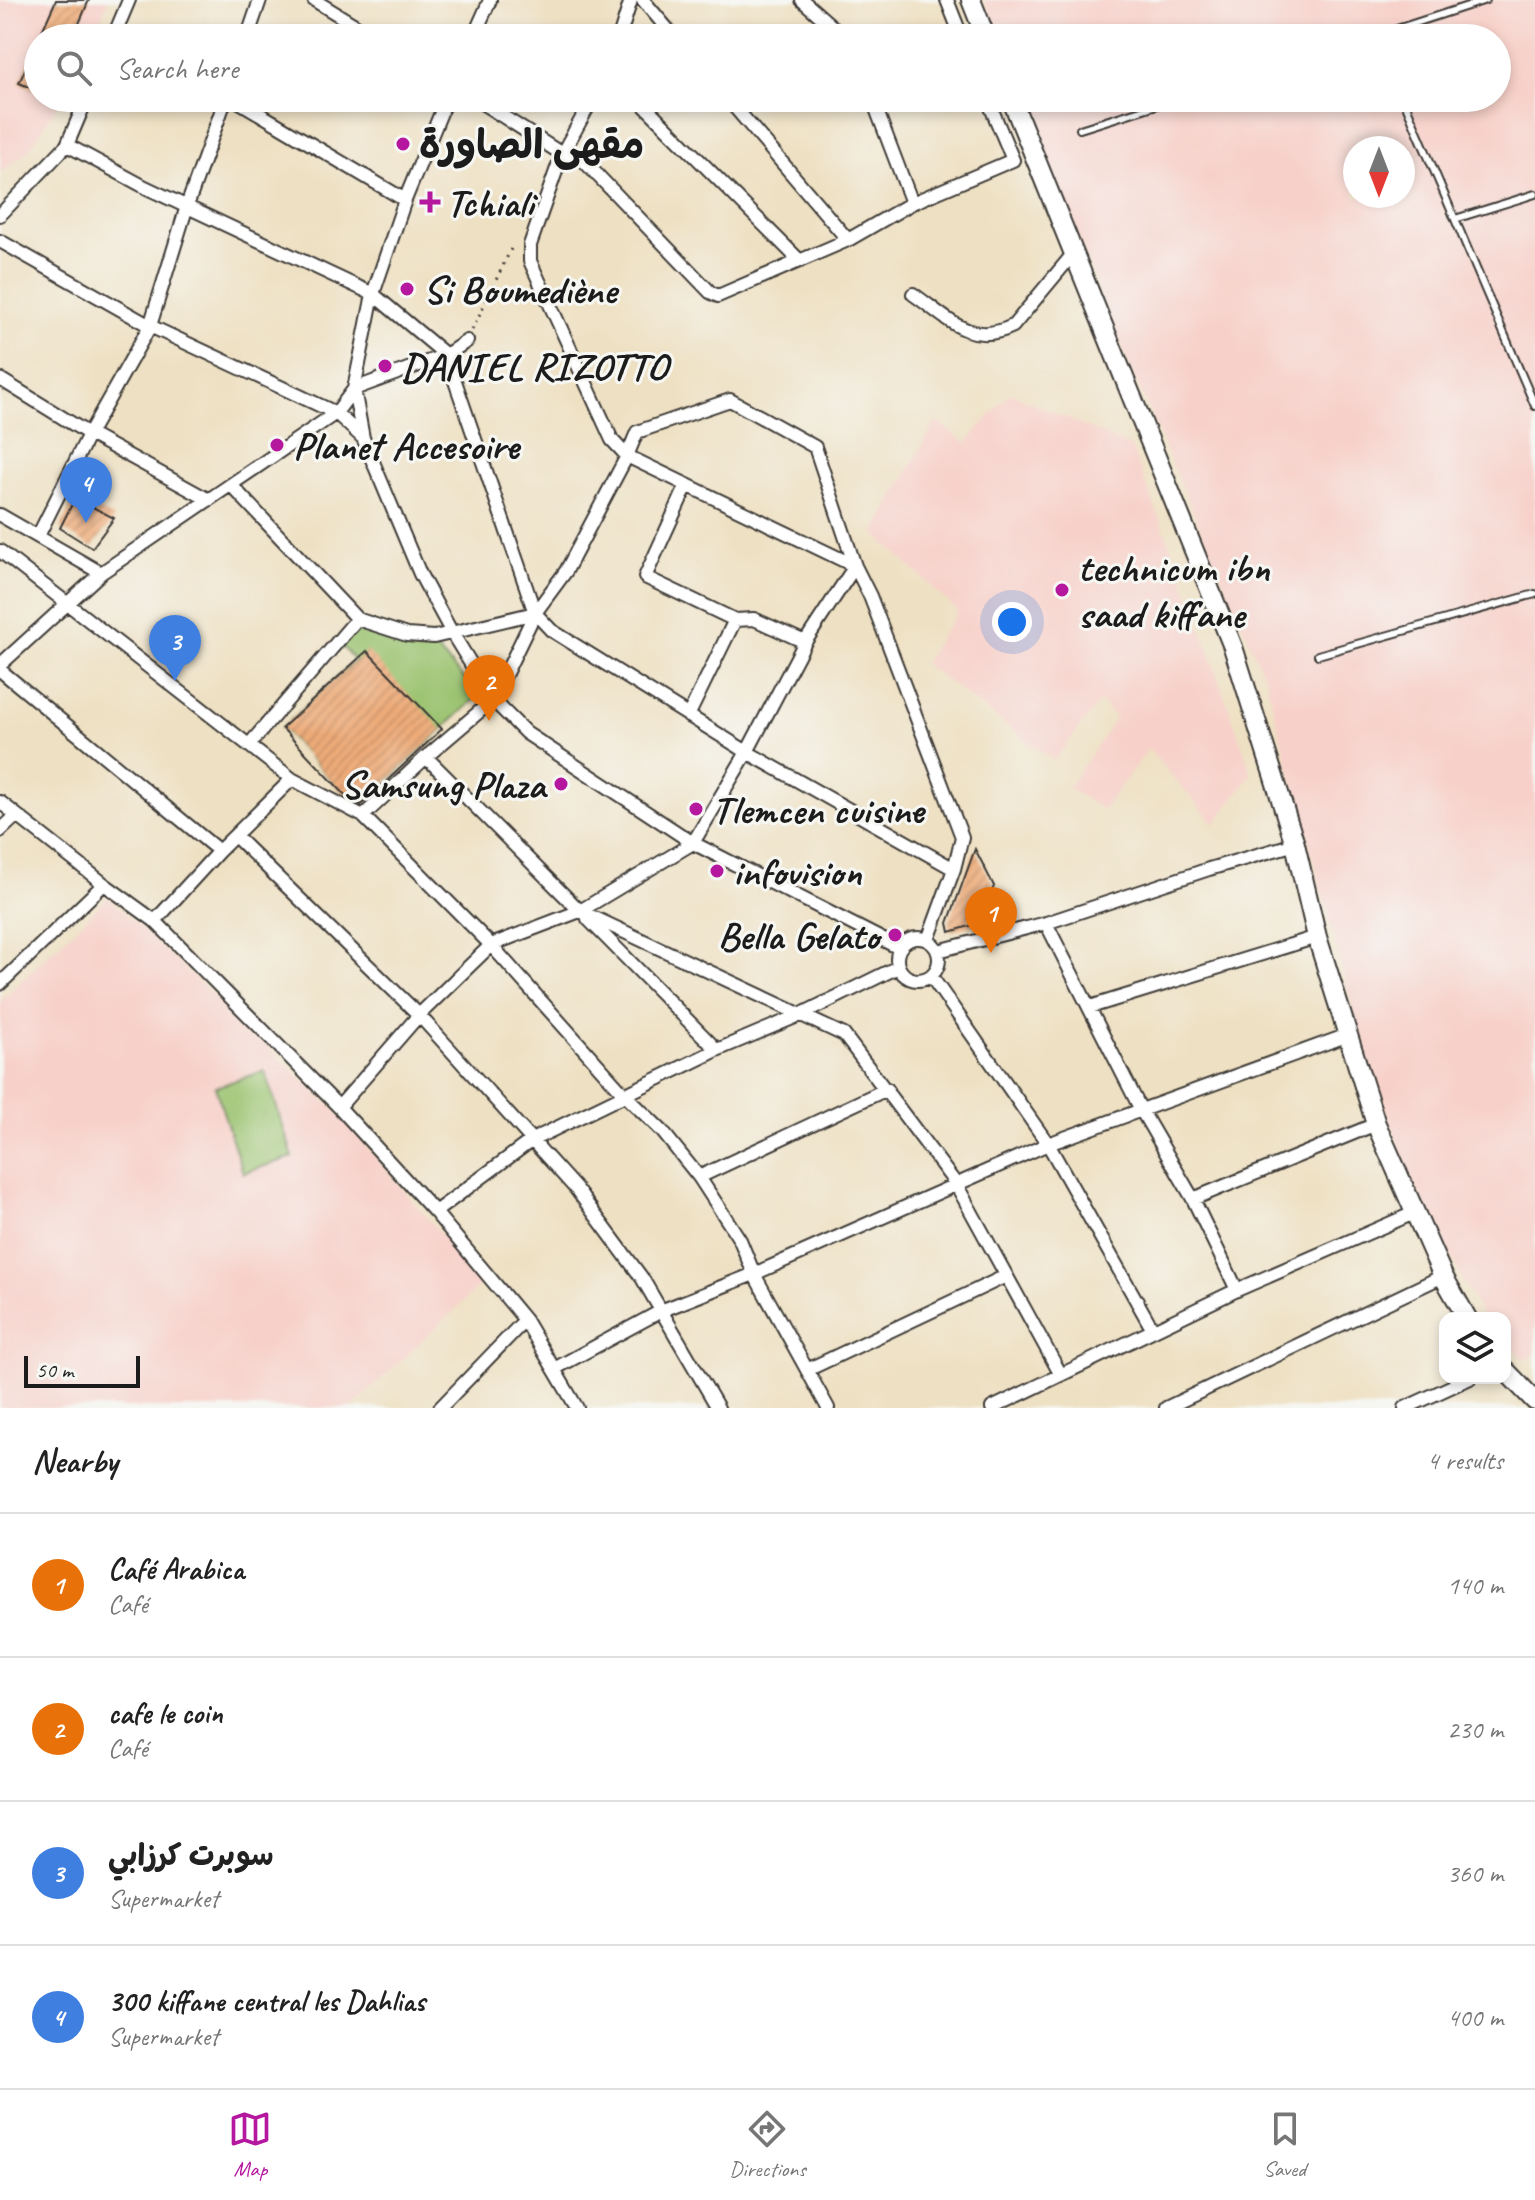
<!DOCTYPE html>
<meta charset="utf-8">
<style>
:root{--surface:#fff;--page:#f6f6f6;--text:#222;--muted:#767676;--line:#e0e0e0;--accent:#b5179e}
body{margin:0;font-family:Caveat,"Playpen Sans Arabic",sans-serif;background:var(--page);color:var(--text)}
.controls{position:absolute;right:24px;bottom:24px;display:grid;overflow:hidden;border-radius:16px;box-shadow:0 4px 12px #0003}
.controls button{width:72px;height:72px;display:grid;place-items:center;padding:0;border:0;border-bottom:2px solid var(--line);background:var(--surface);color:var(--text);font:40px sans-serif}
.compass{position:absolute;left:1343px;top:136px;width:72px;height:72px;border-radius:50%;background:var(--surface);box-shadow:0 4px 12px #0003;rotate:180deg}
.scale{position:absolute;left:24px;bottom:20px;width:116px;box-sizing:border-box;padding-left:8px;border:4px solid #1c1c1c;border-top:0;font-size:22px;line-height:28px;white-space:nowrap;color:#1c1c1c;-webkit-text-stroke:6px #f6f6f2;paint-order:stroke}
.you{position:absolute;left:1012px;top:622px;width:28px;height:28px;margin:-20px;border:6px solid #fff;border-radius:50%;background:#1a73e8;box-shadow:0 0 0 12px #1a73e833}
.badge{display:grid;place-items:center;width:52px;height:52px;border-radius:50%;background:var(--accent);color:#fff;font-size:26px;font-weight:700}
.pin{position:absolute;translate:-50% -66px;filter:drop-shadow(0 2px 4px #0008)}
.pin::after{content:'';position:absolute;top:42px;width:28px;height:24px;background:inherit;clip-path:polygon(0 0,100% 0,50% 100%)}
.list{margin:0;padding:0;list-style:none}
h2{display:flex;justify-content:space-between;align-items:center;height:104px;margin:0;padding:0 32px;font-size:34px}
h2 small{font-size:26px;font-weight:400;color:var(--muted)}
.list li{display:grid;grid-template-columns:52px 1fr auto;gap:24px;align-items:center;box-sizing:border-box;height:144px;padding:0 32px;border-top:2px solid var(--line)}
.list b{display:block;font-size:30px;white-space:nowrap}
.list p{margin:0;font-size:26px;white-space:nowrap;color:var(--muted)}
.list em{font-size:26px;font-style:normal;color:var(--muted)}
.icon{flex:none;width:44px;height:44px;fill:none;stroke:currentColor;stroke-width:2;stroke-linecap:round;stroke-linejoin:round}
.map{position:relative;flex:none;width:1535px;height:1408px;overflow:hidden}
.search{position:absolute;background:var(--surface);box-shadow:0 4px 12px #0003;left:24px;right:24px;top:24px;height:88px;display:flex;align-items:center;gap:20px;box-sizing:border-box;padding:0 28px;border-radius:44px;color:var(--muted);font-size:30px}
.sheet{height:680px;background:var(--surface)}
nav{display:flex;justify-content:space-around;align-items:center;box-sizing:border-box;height:112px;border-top:2px solid var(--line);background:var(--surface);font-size:22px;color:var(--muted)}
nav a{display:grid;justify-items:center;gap:4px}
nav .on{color:var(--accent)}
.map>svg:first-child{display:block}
.built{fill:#f7d0c9;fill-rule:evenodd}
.park{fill:#9ac26e;stroke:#5b6f45;stroke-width:2}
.building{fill:url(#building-hatch)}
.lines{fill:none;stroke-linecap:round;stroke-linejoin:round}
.lane-casing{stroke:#3c3935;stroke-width:10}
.street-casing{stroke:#3c3935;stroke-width:16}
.secondary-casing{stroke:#3c3935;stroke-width:22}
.path{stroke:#3c3935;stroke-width:3;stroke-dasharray:2 6;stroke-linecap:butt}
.lane{stroke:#fff;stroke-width:6}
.street{stroke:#fff;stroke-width:12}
.secondary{stroke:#fff;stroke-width:18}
.poi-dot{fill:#b5179e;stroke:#f6f6f2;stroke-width:3}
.labels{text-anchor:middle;stroke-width:6;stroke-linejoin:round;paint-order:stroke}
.poi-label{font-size:40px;font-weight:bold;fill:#1c1c1c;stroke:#f6f6f2;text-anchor:start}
</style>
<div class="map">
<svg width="1535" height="1408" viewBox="0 0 1535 1408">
<defs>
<pattern id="building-hatch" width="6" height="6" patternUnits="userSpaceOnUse" patternTransform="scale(2)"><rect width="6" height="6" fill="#edaa78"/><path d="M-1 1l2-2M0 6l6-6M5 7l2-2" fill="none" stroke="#cb9267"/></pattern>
</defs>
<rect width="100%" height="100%" fill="#f6f6f2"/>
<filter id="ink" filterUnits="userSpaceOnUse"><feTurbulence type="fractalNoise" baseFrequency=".0125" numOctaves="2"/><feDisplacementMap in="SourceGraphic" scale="16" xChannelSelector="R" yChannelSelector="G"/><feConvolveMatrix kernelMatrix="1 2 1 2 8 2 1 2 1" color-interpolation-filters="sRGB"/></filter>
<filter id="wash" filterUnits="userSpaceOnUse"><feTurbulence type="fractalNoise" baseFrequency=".006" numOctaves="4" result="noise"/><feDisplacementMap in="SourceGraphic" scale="32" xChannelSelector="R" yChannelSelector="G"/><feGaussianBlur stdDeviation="1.8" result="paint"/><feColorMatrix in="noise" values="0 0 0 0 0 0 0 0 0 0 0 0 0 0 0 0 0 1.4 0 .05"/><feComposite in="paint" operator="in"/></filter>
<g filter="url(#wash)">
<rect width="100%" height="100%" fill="#eee0c2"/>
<path class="built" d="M0 0H108L94 38H38V98H62L29 150 0 173Z
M984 0H1535V1355L1524 1359 1505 1342V1318H1483L1416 1190 1368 1067 1266 680 1123 351 1022 98H1497V38H999ZM1355 148H1403V196H1355Z
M1010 393 1131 447 1180 569 1252 774 1215 824 1148 749 1103 810 1068 788 1116 718 1100 701 1054 761 923 663 958 611 874 533 936 421 966 443Z
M108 897 334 1109 483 1283 351 1408H0V1001Z"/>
<path class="park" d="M356 629 429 641 479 695 358 808 282 728 355 661 340 644Z
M265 1071 293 1157 243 1173 215 1087Z"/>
<g id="blocks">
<path class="building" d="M56 0H89L73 38H39Z
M38 41V91L19 83Z
M75 498 114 518 92 548 60 528Z
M367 651 442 729 361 805 348 798 282 728Z
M975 849 994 886 980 923 950 932 948 923Z"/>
</g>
</g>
<g filter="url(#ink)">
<use href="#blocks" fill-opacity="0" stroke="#3c3935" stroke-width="2"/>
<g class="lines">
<g class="lane-casing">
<path id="lane" d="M1369 38 1486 0
M1403 98 1535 406
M1080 129 1179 98
M1455 219 1535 194
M1318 655 1535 594"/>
</g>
<g class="street-casing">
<path id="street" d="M314 0 376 38
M643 0 675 38
M802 0 845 38
M947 0 962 38
M113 38 129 0
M247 38 260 0
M473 38 490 0
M619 38 631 0
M233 98 405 200
M474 98 562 154 581 158 710 292 718 296 848 240 912 203 1013 160 987 98
M593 98 562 154 530 245V261L612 440 627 456 855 566 870 596 962 837 954 869 928 940
M637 98 800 261
M727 98 848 240
M872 98 912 203
M67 145 145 187 373 294 446 355 535 613 434 637 407 635 357 619 232 486
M0 215 67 145 87 98
M0 241 150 326 336 413 363 438 420 574 452 633 493 700 526 733 693 843 899 948
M913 294C948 318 970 347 1013 326L1073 254
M0 379 89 434 209 500
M363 438 354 389 373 294 405 200 447 98
M687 485 645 577 735 620 754 619 805 642
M0 515 101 573
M38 536 89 434 150 326 187 206 226 98
M0 551 292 779 363 816 491 945 625 1095 662 1131 699 1177 740 1240 754 1274 828 1408
M535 613 551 630 747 752 954 869
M0 665 101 573 336 413 354 389 446 355 467 341
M0 670 219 851
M688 716 735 620
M249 745 357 619
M426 757 580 911 844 1035 956 1184 1061 1375
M0 802 104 884
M0 831 16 816
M236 837 419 1015 576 1189 642 1278 718 1408
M588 919 717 1050
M155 921 219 851 292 779
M1046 923 1140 1108 1193 1199 1237 1290
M897 959a21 21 0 1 1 42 0a21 21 0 1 1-42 0Z
M938 951 1046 923 1209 869 1295 844
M931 976 1048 1144 1153 1330
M0 984 104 884 155 921 339 1107 435 1212 525 1320 577 1408
M1090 1007 1317 937
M339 1107 419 1015 491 945 580 911 693 843 747 752 805 642 855 566 815 447 730 400 637 432 627 456 566 571 535 613 493 700 426 757 363 816
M699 1177 887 1089
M1193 1199 1376 1124
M435 1212 532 1140 717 1050 800 1015 898 967
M554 1369 663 1310 754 1274 1048 1144 1348 1035
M807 1370 1006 1276
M440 1408 525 1320
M992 1408 1237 1290 1414 1213
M1166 1408 1443 1276
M1405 1408 1470 1378"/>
</g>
<g class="secondary-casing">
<path id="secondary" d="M971 0 986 38
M1011 98 1233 647 1295 844 1317 937 1376 1124 1443 1276 1467 1318
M1505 1370 1535 1401"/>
</g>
<path class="path" d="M472 330 511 249"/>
<use href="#lane" class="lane"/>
<use href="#street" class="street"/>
<use href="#secondary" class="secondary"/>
</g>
</g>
<g class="poi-dot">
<circle cx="403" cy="144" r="8"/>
<path d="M426 190h8v8h8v8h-8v8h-8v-8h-8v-8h8z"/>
<circle cx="407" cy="289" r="8"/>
<circle cx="385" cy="366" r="8"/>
<circle cx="277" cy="445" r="8"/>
<circle cx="1062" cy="590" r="8"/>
<circle cx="561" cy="784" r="8"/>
<circle cx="696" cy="809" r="8"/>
<circle cx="717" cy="871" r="8"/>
<circle cx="895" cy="935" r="8"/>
</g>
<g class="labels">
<g class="poi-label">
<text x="419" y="158">مقهى الصاورة</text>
<text x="446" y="216">Tchiali</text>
<text x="423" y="303">Si Boumediène</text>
<text x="401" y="380">DANIEL RIZOTTO</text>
<text x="293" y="459">Planet Accesoire</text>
<text x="1078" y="581">technicum ibn<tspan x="1078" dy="46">saad kiffane</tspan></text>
<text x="545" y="798" text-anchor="end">Samsung Plaza</text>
<text x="712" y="823">Tlemcen cuisine</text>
<text x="733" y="885">infovision</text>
<text x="879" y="949" text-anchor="end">Bella Gelato</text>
</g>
</g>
</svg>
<div class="controls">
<button><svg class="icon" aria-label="layers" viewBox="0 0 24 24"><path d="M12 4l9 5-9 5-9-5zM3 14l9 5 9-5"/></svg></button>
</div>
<svg class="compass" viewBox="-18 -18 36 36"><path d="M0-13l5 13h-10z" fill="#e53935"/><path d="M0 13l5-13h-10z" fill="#767676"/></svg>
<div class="scale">50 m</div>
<div class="you"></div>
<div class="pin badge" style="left:991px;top:953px;background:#e8710a">1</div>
<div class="pin badge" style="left:489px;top:721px;background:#e8710a">2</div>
<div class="pin badge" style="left:175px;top:681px;background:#3f7fe0">3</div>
<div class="pin badge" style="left:86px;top:523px;background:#3f7fe0">4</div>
<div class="search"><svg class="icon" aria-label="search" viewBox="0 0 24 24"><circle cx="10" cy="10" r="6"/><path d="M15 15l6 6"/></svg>Search here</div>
</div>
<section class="sheet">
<h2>Nearby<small>4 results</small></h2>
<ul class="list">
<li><span class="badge" style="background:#e8710a">1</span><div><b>Café Arabica</b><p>Café</p></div><em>140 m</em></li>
<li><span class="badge" style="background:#e8710a">2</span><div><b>cafe le coin</b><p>Café</p></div><em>230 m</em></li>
<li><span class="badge" style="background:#3f7fe0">3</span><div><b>سوبرت كرزابي</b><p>Supermarket</p></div><em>360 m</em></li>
<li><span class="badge" style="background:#3f7fe0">4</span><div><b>300 kiffane central les Dahlias</b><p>Supermarket</p></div><em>400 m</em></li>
</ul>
</section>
<nav>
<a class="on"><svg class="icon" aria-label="map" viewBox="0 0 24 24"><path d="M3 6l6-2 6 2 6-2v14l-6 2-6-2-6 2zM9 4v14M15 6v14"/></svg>Map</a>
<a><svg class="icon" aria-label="directions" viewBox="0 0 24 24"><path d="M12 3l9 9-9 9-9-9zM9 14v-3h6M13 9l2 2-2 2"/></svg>Directions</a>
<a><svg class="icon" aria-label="saved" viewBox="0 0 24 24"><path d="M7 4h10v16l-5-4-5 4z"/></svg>Saved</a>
</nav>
